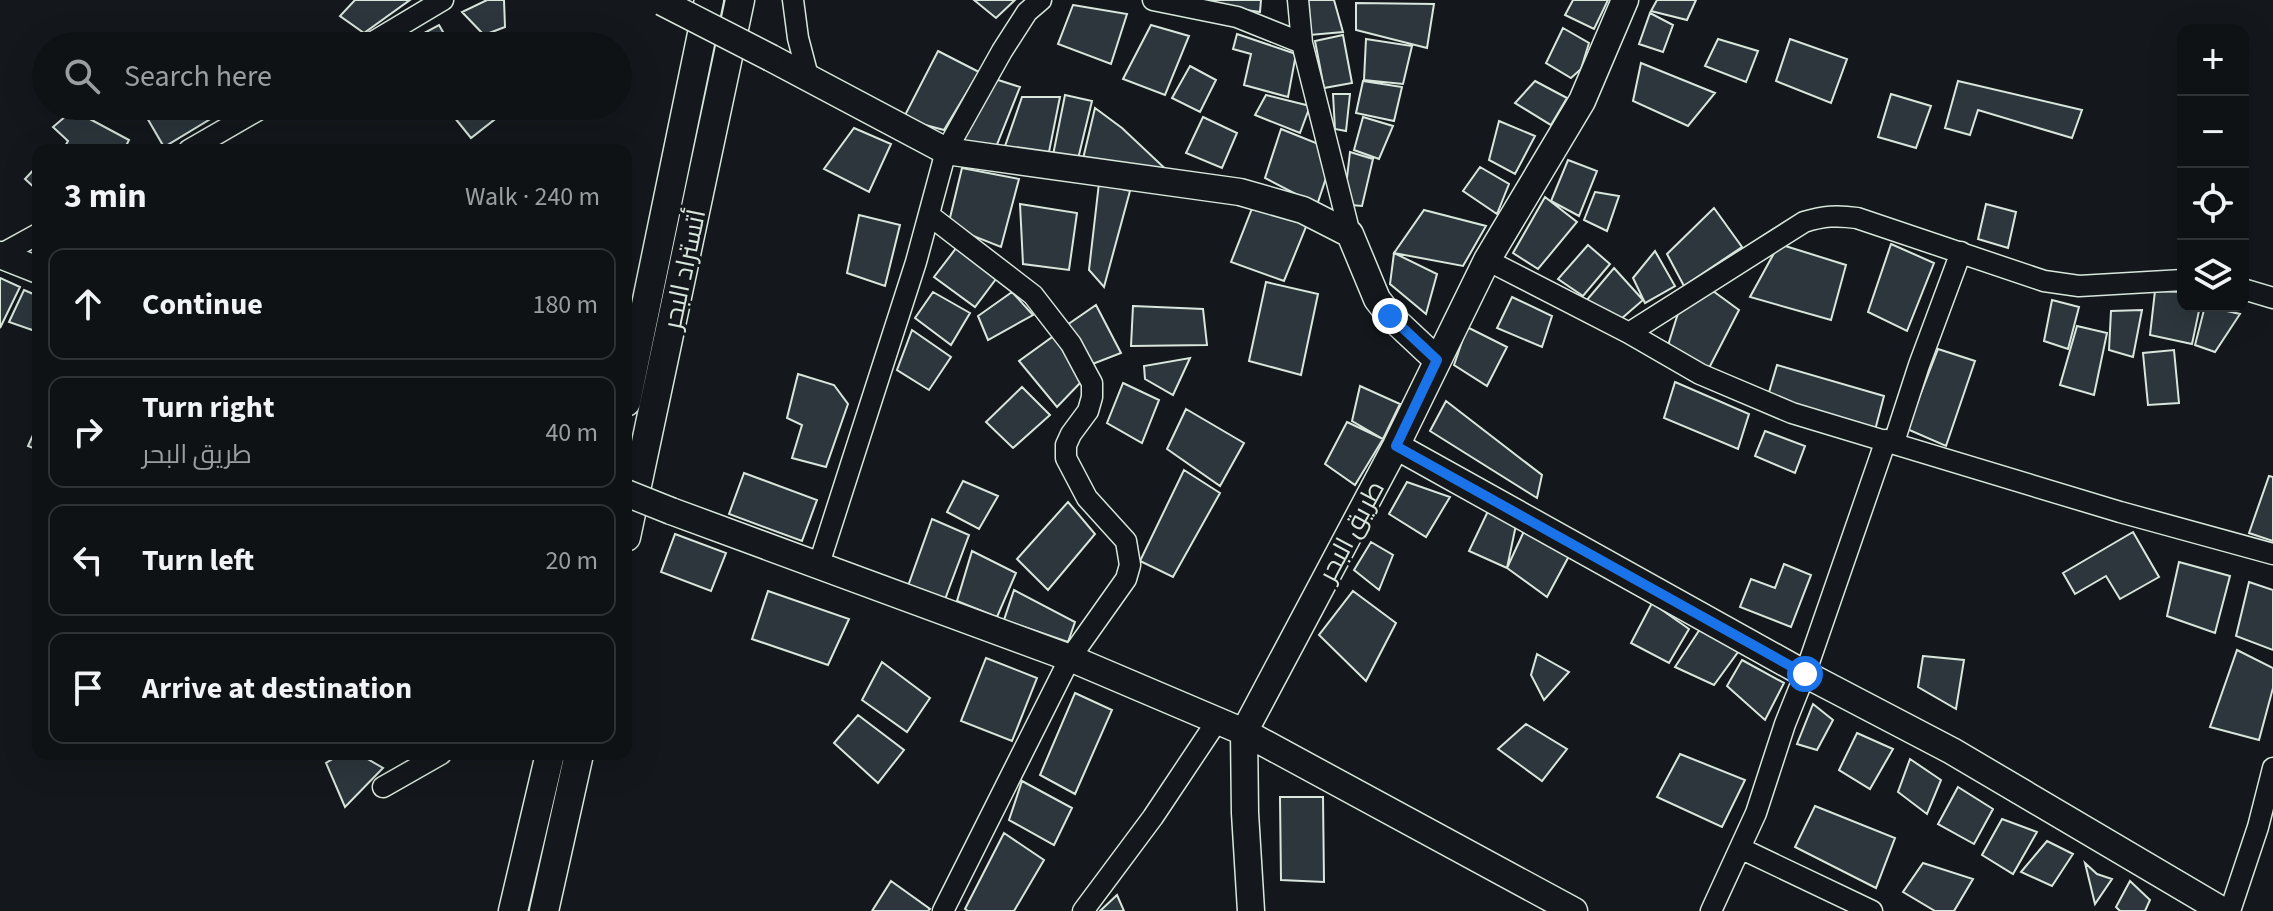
<!DOCTYPE html>
<meta charset="utf-8">
<style>
:root{--surface:#0f1215;--page:#1d2022;--text:#f1f3f6;--muted:#9b9ea0;--line:#2f3234}
body{margin:0;font-family:"Source Sans 3",Cairo,sans-serif;background:var(--page);color:var(--text)}
.controls{position:absolute;right:24px;top:24px;display:grid;overflow:hidden;border-radius:16px;box-shadow:0 8px 32px #0002}
.controls button{width:72px;height:72px;display:grid;place-items:center;padding:0;border:0;border-bottom:2px solid var(--line);background:var(--surface);color:var(--text);font:40px sans-serif}
.stop{position:absolute;width:24px;height:24px;margin:-18px;border:6px solid #1a73e8;border-radius:50%;background:#fff}
.stop.end{background:#1a73e8;border-color:#fff;box-shadow:0 2px 8px #0008}
.list{margin:0;padding:0;list-style:none}
h2{display:flex;justify-content:space-between;align-items:center;height:104px;margin:0;padding:0 32px;font-size:34px}
h2 small{font-size:26px;font-weight:400;color:var(--muted)}
.list li{display:grid;grid-template-columns:52px 1fr auto;gap:24px;align-items:center;box-sizing:border-box;height:112px;margin:0 16px 16px;padding:0 16px;border:2px solid var(--line);border-radius:16px}
.list b{display:block;font-size:30px;white-space:nowrap}
.list p{margin:0;font-size:26px;white-space:nowrap;color:var(--muted)}
.list em{font-size:26px;font-style:normal;color:var(--muted)}
.icon{flex:none;width:44px;height:44px;fill:none;stroke:currentColor;stroke-width:2;stroke-linecap:round;stroke-linejoin:round}
.map{position:relative;flex:none;width:2273px;height:911px;overflow:hidden}
.search{position:absolute;background:var(--surface);box-shadow:0 8px 32px #0002;left:32px;top:32px;width:600px;height:88px;display:flex;align-items:center;gap:20px;box-sizing:border-box;padding:0 28px;border-radius:44px;color:var(--muted);font-size:30px}
.panel{position:absolute;background:var(--surface);box-shadow:0 8px 32px #0002;left:32px;top:144px;width:600px;height:616px;border-radius:16px}
.map>svg:first-child{display:block}
.building{fill:#2c363c;stroke:#d8e6dc;stroke-width:2}
.lines{fill:none;stroke-linecap:round;stroke-linejoin:round}
.minor-casing{stroke:#d8e6dc;stroke-width:23}
.major-casing{stroke:#d8e6dc;stroke-width:29}
.highway-casing{stroke:#d8e6dc;stroke-width:31}
.minor{stroke:#14181c;stroke-width:20}
.major{stroke:#14181c;stroke-width:26}
.highway{stroke:#14181c;stroke-width:28}
.major-bridge-casing{stroke:#d8e6dc;stroke-width:29;stroke-linecap:butt}
.major-bridge{stroke:#14181c;stroke-width:26}
.route{stroke:#1a73e8;stroke-width:10}
.labels{text-anchor:middle;stroke-width:6;stroke-linejoin:round;paint-order:stroke}
.street-label{font-size:26px;fill:#d8e6dc;stroke:#14181c}
</style>
<div class="map">
<svg width="2273" height="911" viewBox="0 0 2273 911">
<rect width="100%" height="100%" fill="#14181c"/>
<path class="building" d="M355 0H410L364 33 340 16Z
M487 0H504L505 27 484 35 462 12Z
M974 0H1015L996 18Z
M1210 0H1261L1260 12 1210 5Z
M1305 0H1334L1343 32 1310 35Z
M1573 0H1608L1594 29 1565 15Z
M1657 0H1696L1687 20 1651 11Z
M1356 3 1434 4 1427 48 1356 30Z
M1073 5 1127 14 1111 64 1058 44Z
M1650 13 1673 25 1663 52 1639 44Z
M439 25 451 46H400Z
M1151 25 1189 36 1165 95 1123 79Z
M1563 28 1589 43 1581 69 1571 78 1546 63Z
M1237 34 1296 54 1288 97 1244 85 1251 54 1233 49Z
M1343 35 1352 83 1324 88 1315 41Z
M1366 39 1412 46 1403 84 1364 80Z
M1718 39 1758 51 1746 82 1705 66Z
M1790 39 1847 59 1831 103 1776 81Z
M938 51 979 72 944 130 903 119Z
M1641 63 1715 93 1688 126 1633 101Z
M1190 66 1216 80 1200 112 1172 98Z
M995 79 1020 87 994 152 957 145Z
M1363 81 1402 87 1394 121 1356 113Z
M1535 81 1567 98 1551 125 1515 103Z
M1958 81 2082 110 2072 138 1978 110 1970 135 1945 128Z
M1333 94H1350L1346 131 1335 129Z
M1891 94 1931 106 1916 148 1878 137Z
M1065 95 1092 101 1078 159 1053 155Z
M1266 95 1310 106 1300 133 1255 115Z
M1022 97H1060L1048 157 1003 152Z
M162 106H218L222 112 164 147 146 116Z
M448 106H490L499 116 471 138 446 107Z
M1095 108 1122 128 1172 175 1082 163Z
M73 110 129 140 124 150H63L68 141 53 127Z
M1203 117 1237 133 1222 168 1186 153Z
M1363 117 1393 126 1379 159 1354 150Z
M1499 121 1535 136 1515 174 1489 160Z
M854 128 891 144 869 192 824 169Z
M1281 129 1321 145 1331 163 1317 205 1265 178Z
M1350 152 1373 159 1362 206 1351 205 1346 186Z
M1568 160 1597 171 1579 216 1551 201Z
M38 165V191L25 179Z
M1480 167 1509 184 1497 214 1463 191Z
M962 168 1019 179 1001 247 948 226Z
M1099 183 1130 191 1104 287 1089 270Z
M1595 192 1619 196 1607 231 1584 220Z
M1545 197 1577 222 1538 269 1513 253Z
M1020 204 1077 213 1069 270 1023 264Z
M1986 204 2016 212 2008 248 1978 239Z
M1253 206 1308 222 1284 281 1231 262Z
M1714 208 1742 247 1684 286 1667 254Z
M1424 210 1486 226 1463 266 1394 253Z
M859 215 900 225 885 286 847 273Z
M1779 244 1846 265 1831 320 1750 297Z
M1891 244 1934 263 1907 331 1868 312Z
M1588 245 1610 264 1583 296 1558 279Z
M957 247 996 279 975 307 934 277Z
M1655 251 1675 286 1645 303 1633 278Z
M1394 253 1437 274 1426 314 1390 284Z
M1614 268 1643 300 1621 319 1586 301Z
M0 278 20 287 0 328Z
M1266 282 1318 294 1301 375 1249 361Z
M24 290 38 296V332L9 322Z
M1713 291 1739 310 1707 372 1670 352 1669 342 1679 310Z
M2155 291 2183 292V306H2200L2192 344 2150 335Z
M933 292 970 313 951 345 915 318Z
M1012 292 1033 315 988 340 978 316Z
M1512 297 1552 316 1542 347 1497 328Z
M2052 300 2079 307 2068 349 2044 341Z
M1096 305 1121 353 1090 365 1067 325Z
M1133 306 1203 309 1207 345 1131 346Z
M2205 306 2240 314 2215 352 2195 345Z
M2142 310 2133 357 2109 350 2111 311Z
M2077 326 2107 333 2094 395 2060 385Z
M1467 327 1507 347 1487 386 1454 365Z
M912 330 951 357 929 390 897 370Z
M1055 335 1081 382 1057 407 1019 361Z
M1938 349 1975 361 1946 446 1907 429Z
M2174 350 2179 403 2148 405 2143 353Z
M1190 358 1173 395 1145 379 1144 366Z
M1777 365 1884 396 1874 434 1767 399Z
M798 374 834 385 848 404 826 467 792 458 802 425 787 418Z
M1675 382 1749 414 1738 449 1664 418Z
M1123 383 1159 400 1142 443 1107 423Z
M1360 386 1400 404 1383 439 1352 421Z
M1022 387 1050 415 1013 448 986 422Z
M1446 401 1542 475 1537 498 1430 431Z
M1186 409 1244 443 1220 486 1167 449Z
M1347 422 1383 439 1355 485 1325 464Z
M38 424V450L28 446Z
M1765 431 1805 446 1795 473 1755 456Z
M1184 470 1220 493 1173 577 1140 561Z
M744 473 817 500 802 541 729 514Z
M2269 476 2273 477V541L2249 533Z
M963 481 998 496 979 529 947 512Z
M1407 482 1450 497 1426 537 1389 514Z
M1068 502 1095 534 1048 590 1017 559Z
M1489 509 1516 525 1507 568 1469 551Z
M932 519 969 535 944 602 908 586Z
M1525 529 1569 556 1547 597 1507 568Z
M2133 532 2159 577 2120 599 2106 576 2075 594 2063 573Z
M675 534 726 553 711 591 661 572Z
M1371 542 1393 555 1379 590 1354 570Z
M972 551 1016 573 997 617 957 601Z
M2179 562 2230 576 2215 633 2167 616Z
M1784 564 1811 575 1791 627 1740 607 1751 579 1775 588Z
M2249 582 2273 590V650L2236 636Z
M1014 590 1075 622 1068 642 1004 620Z
M768 591 849 619 828 665 752 639Z
M1353 591 1396 623 1366 681 1319 635Z
M1652 603 1689 629 1669 663 1631 643Z
M1700 629 1738 652 1714 685 1675 667Z
M2237 650 2273 668V688L2259 740 2210 727Z
M1537 654 1569 672 1544 700 1531 675Z
M1923 656 1964 660 1956 709 1918 687Z
M986 658 1037 678 1012 741 961 721Z
M1742 660 1784 683 1765 720 1727 686Z
M882 662 930 698 907 732 862 700Z
M1075 693 1112 710 1075 794 1040 775Z
M1813 704 1833 720 1817 750 1797 744Z
M858 715 904 750 878 783 834 743Z
M1526 724 1567 749 1542 781 1498 749Z
M1857 733 1893 749 1870 789 1839 770Z
M341 754H359L383 768 345 807 326 763Z
M1680 754 1745 780 1722 827 1657 797Z
M1910 759 1941 780 1927 814 1898 792Z
M1022 781 1072 808 1054 845 1009 820Z
M1958 787 1993 809 1974 844 1938 824Z
M1280 797H1323L1324 882 1281 880Z
M1815 806 1895 838 1876 888 1795 847Z
M2002 819 2037 832 2013 874 1982 855Z
M1004 833 1044 860 1014 911H968L965 909Z
M2047 841 2073 854 2052 886 2021 872Z
M1923 863 1973 879 1954 911H1935L1903 892Z
M2085 863 2097 874 2112 879 2095 904Z
M891 881 930 909 928 911H872Z
M2130 881 2150 900 2145 911H2120L2116 907Z
M1117 895 1124 911H1100Z"/>
<g class="lines">
<g class="minor-casing">
<path id="minor" d="M793 0 798 38 809 80
M1153 0 1237 17 1302 43
M1298 0 1302 43 1350 234
M366 46 443 0
M189 150 265 106
M929 215 1033 295 1071 344 1087 374 1092 383V397L1088 411 1071 434 1066 445V458L1087 498 1126 541 1130 565 1126 579 1070 658 943 911
M0 255 38 234
M1487 260 1629 333 1700 374 1792 413 2120 512 2273 554
M2243 289 2273 298
M1629 333 1804 222C1823 216 1837 215 1857 218L2044 281 2079 286 2183 280
M1894 442 1919 365 1961 252
M819 564 916 262 946 151 1002 51 1027 12 1041 0
M383 787 441 754
M1740 848 1872 911
M1083 911 1153 817 1217 721
M1711 911 1756 813 1785 724 1805 674 1886 440
M2230 911 2258 827 2273 768"/>
</g>
<g class="major-casing">
<path id="major" d="M771 58 946 151 1240 192 1303 210 1350 234 1377 299 1390 316 1437 360
M0 255 38 270
M1396 446 1805 674 1952 751 2223 911
M671 511 1070 658 1244 732 1574 911
M1251 911 1245 813 1244 732 1396 446 1487 260 1582 101 1625 0"/>
</g>
<g class="highway-casing">
<path id="highway" d="M626 402 709 0
M626 537 740 0
M513 911 550 754
M544 911 579 754"/>
</g>
<use href="#minor" class="minor"/>
<use href="#major" class="major"/>
<use href="#highway" class="highway"/>
<g class="major-bridge-casing">
<path id="major-bridge" d="M662 2 771 58
M626 493 671 511"/>
</g>
<use href="#major-bridge" class="major-bridge"/>
</g>
<g class="lines">
<path class="route" d="M1390 316 1437 360 1396 446 1805 674"/>
</g>
<g class="labels">
<g class="street-label">
<text transform="translate(684 269) rotate(-78)" y="9">أتستراد البحر</text>
<text transform="translate(1351 531) rotate(-62)" y="9">طريق البحر</text>
</g>
</g>
</svg>
<div class="controls">
<button>+</button>
<button>−</button>
<button><svg class="icon" aria-label="locate" viewBox="0 0 24 24"><circle cx="12" cy="12" r="6"/><path d="M12 2v4M12 18v4M2 12h4M18 12h4"/></svg></button>
<button><svg class="icon" aria-label="layers" viewBox="0 0 24 24"><path d="M12 4l9 5-9 5-9-5zM3 14l9 5 9-5"/></svg></button>
</div>
<div class="stop" style="left:1805px;top:674px"></div>
<div class="stop end" style="left:1390px;top:316px"></div>
<div class="search"><svg class="icon" aria-label="search" viewBox="0 0 24 24"><circle cx="10" cy="10" r="6"/><path d="M15 15l6 6"/></svg>Search here</div>
<section class="panel">
<h2>3 min<small>Walk · 240 m</small></h2>
<ul class="list">
<li><svg class="icon" aria-label="ahead" viewBox="0 0 24 24"><path d="M12 20V5M6 11l6-6 6 6"/></svg><div><b>Continue</b></div><em>180 m</em></li>
<li><svg class="icon" aria-label="right" viewBox="0 0 24 24"><path d="M7 20v-9h11M14 6l5 5-5 5"/></svg><div><b>Turn right</b><p>طريق البحر</p></div><em>40 m</em></li>
<li><svg class="icon" aria-label="left" viewBox="0 0 24 24"><path d="M17 20v-9H6M10 6l-5 5 5 5"/></svg><div><b>Turn left</b></div><em>20 m</em></li>
<li><svg class="icon" aria-label="arrive" viewBox="0 0 24 24"><path d="M6 21V4h12l-3 4 3 4H6"/></svg><div><b>Arrive at destination</b></div></li>
</ul>
</section>
</div>
